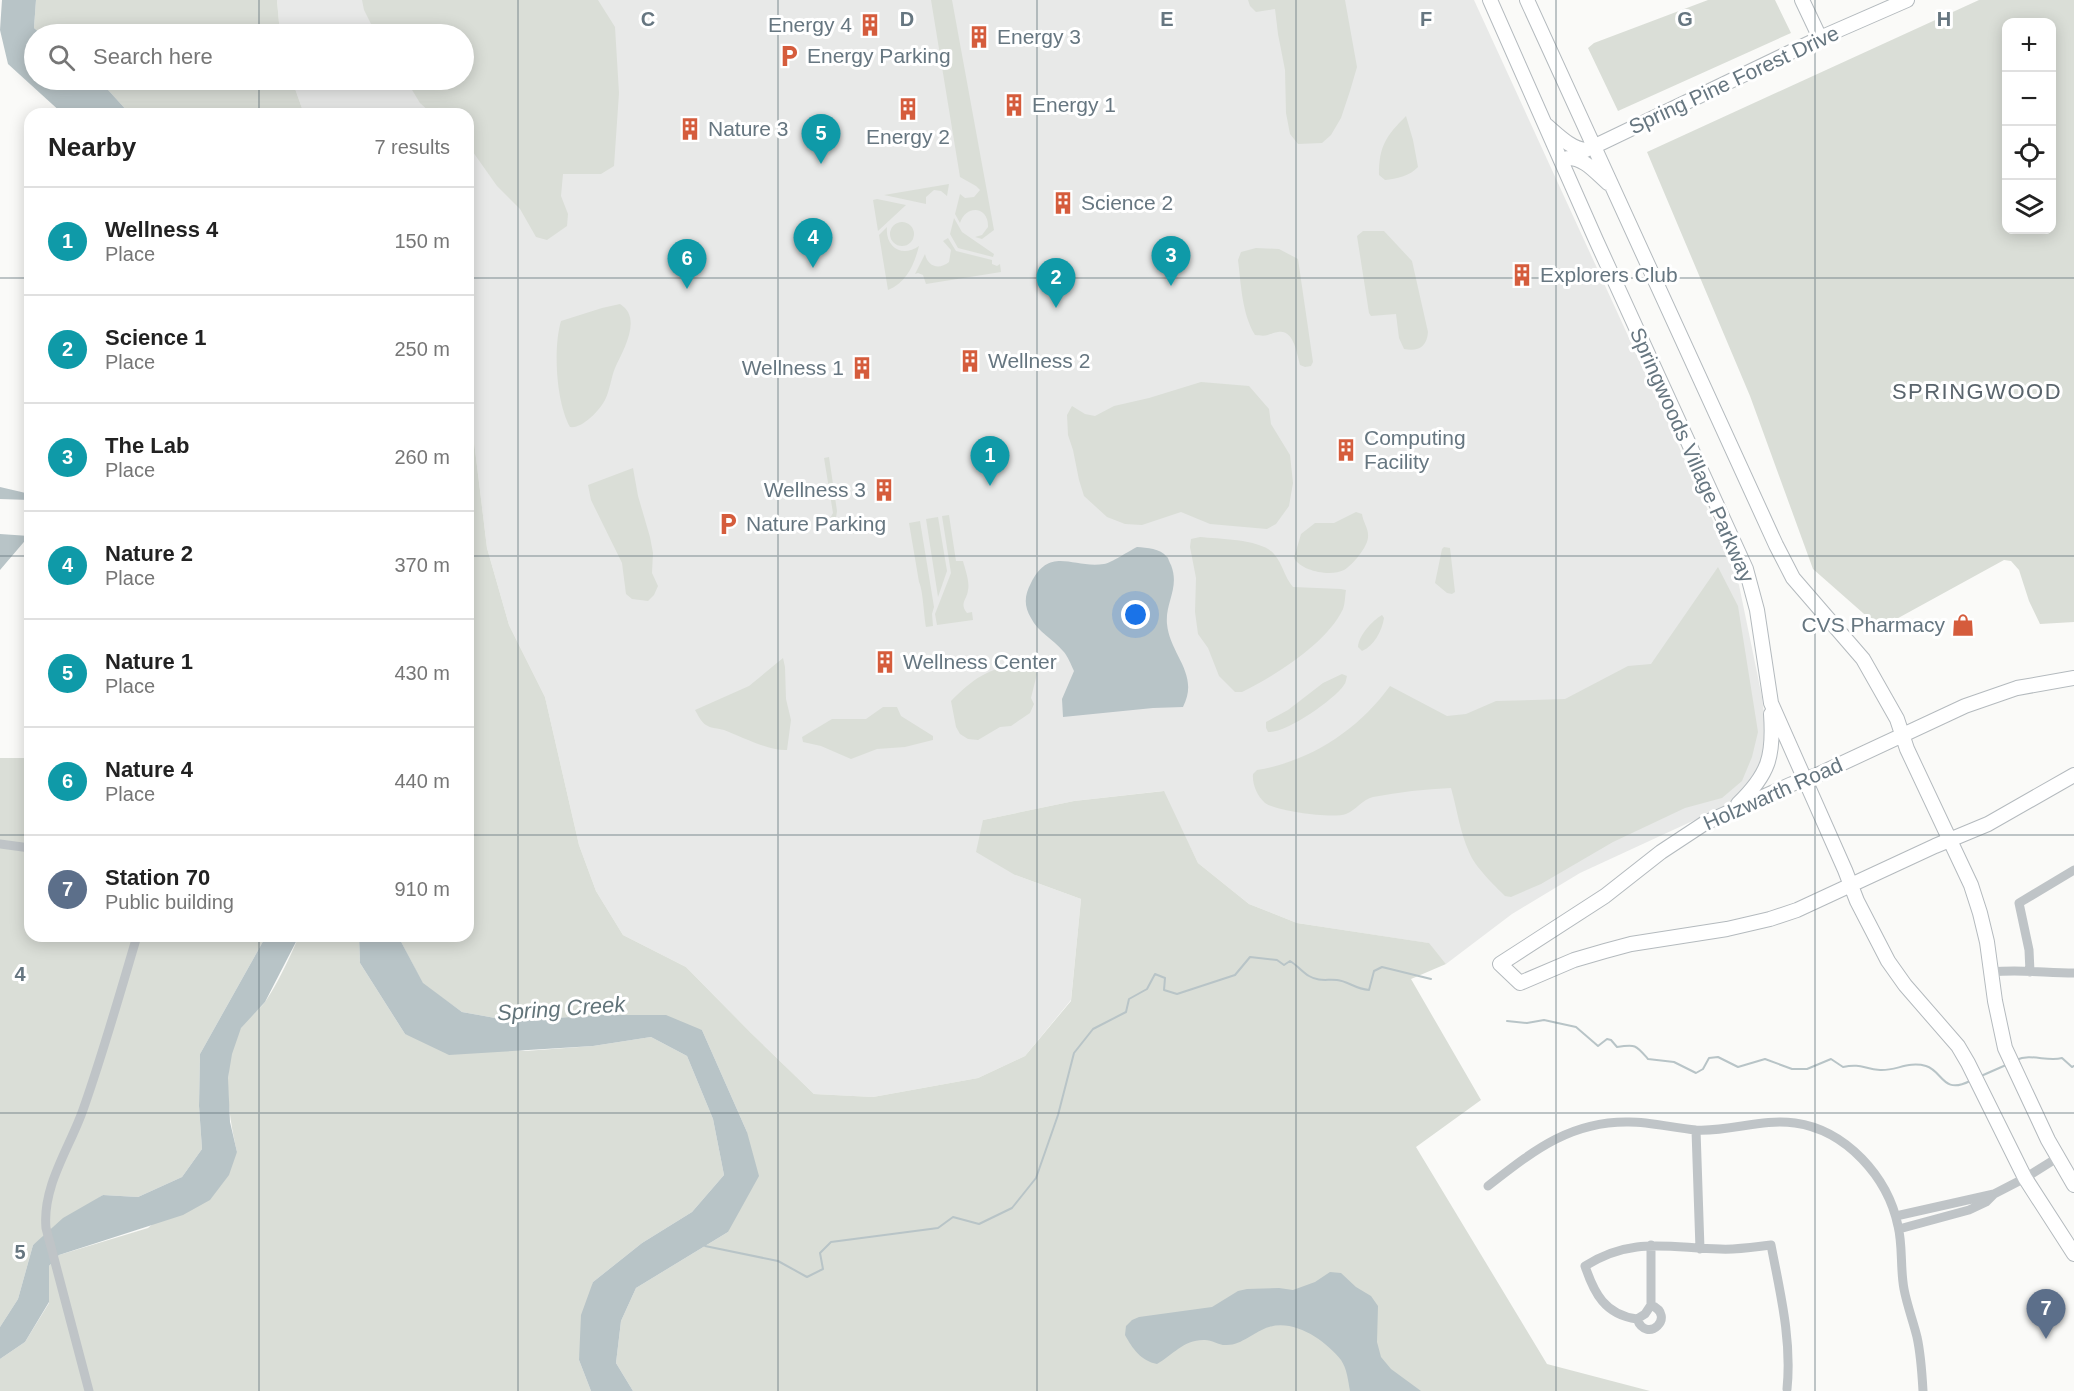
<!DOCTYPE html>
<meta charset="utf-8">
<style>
:root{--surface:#fff;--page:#f2f2f2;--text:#222;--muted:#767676;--line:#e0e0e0;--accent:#1a73e8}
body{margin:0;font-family:Arial,sans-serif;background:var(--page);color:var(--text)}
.controls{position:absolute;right:18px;top:18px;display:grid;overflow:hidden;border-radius:12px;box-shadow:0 3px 15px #0003}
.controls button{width:54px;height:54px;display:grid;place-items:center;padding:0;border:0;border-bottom:2px solid var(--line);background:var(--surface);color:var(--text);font:30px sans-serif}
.you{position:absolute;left:1136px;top:615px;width:21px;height:21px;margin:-15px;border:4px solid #fff;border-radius:50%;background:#1a73e8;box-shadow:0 0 0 9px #1a73e833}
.badge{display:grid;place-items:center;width:39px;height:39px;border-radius:50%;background:var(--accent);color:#fff;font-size:20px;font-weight:700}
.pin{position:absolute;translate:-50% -50px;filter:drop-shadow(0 2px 3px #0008)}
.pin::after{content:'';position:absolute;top:32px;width:21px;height:18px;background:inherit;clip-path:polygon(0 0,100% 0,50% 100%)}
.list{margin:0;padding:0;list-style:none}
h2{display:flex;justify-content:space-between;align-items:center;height:78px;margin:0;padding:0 24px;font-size:26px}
h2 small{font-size:20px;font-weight:400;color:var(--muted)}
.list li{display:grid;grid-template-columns:39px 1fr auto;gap:18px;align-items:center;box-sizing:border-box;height:108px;padding:0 24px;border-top:2px solid var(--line)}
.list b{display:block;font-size:22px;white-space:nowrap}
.list p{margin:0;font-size:20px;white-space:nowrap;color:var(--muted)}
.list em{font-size:20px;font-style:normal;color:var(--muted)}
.icon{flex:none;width:33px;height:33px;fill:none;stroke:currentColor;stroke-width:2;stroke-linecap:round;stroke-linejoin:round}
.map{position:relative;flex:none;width:2074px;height:1391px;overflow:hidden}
.search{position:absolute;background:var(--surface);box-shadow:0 3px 15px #0003;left:24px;top:24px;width:450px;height:66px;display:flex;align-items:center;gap:15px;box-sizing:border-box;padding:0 21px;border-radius:33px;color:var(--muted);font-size:22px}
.panel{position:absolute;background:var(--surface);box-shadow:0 3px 15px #0003;left:24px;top:108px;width:450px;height:834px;border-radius:18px}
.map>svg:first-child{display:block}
.built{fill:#e8e9e8}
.green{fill:#daded7;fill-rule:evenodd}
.water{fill:#b8c4c7}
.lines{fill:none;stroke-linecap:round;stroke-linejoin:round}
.stream{stroke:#b8c4c7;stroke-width:2}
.secondary-casing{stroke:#b4babe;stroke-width:16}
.street{stroke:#bfc4c7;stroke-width:9}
.secondary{stroke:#fff;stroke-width:14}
.grid{fill:none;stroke:#667680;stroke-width:1.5;stroke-opacity:0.55}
.labels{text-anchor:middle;stroke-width:6;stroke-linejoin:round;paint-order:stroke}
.poi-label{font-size:21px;fill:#667680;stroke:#fff;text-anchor:start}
.street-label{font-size:21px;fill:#667680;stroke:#fff}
.neighbourhood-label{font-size:22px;letter-spacing:1.5px;fill:#59646c;stroke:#fff}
.water-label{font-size:22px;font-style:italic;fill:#62747a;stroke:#fff}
.grid-label{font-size:20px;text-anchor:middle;font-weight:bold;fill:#667680;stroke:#fff;stroke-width:6;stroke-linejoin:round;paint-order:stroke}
</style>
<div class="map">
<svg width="2074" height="1391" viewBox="0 0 2074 1391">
<rect width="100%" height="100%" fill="#fafaf8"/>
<path class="built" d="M277 0H1474L1713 521 1739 585 1762 697 1767 740 1764 788 1580 873 1512 914 1446 964 1428 943 1297 923 1249 904 1198 863 1163 791 1074 801 983 820 1015 875 1081 899 1071 1000 1025 1056 978 1078 873 1097 814 1094 751 1033 686 967 623 935 596 891 579 845 545 697 509 625 487 548 472 425 468 408V114H304L292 80H464V34H280Z"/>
<path class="green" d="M36 0H277L280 34H41L34 28Z
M362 0H598L615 27 619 93 614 166 601 174H563L561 196 568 214 567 226 547 240 536 237 520 209 497 186 468 145V114H432L420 103 406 80H464V34H376L364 10Z
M931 0H952L994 230 982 239 975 237 982 235 988 227C989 206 966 204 960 223L955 214 960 194 965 198 974 197 980 190 976 186 960 177Z
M1248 0H1345L1357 67 1350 91 1341 118 1331 135 1322 143 1298 144 1290 134 1286 113 1285 70 1278 34 1275 9 1256 12 1250 6Z
M1708 0H1775L1791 33 1618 111 1588 48 1594 43Z
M1979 0H2074V622L2040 624 2029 601 2019 570 2011 561 2004 560 1880 628 1813 569 1750 396 1647 152ZM2052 22V230H2006V22Z
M99 80H292L304 114H130Z
M1406 116 1413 140 1418 167C1410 176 1396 179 1385 180L1379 175C1379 146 1386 136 1406 116Z
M949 184 947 196 941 191 934 190 926 197V204L884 195Z
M877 199 906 205 878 231 873 200Z
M954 218 962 232 994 254 993 257 958 248 950 234Z
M890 234a12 12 0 1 1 24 0a12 12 0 1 1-24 0Z
M887 227C885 247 902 258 919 246 914 265 907 282 888 290L879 235Z
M1363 231H1384L1412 261 1428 332C1427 347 1418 352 1404 349L1399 338 1396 314 1371 316 1369 313 1357 236Z
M948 238 956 251 992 260V264L997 266 1000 264 1001 272 926 284 923 275 918 273 915 274 925 254C928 267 939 270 949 262L951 250 943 241Z
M1256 248 1279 249 1298 259 1313 362 1311 366 1305 367 1300 365C1297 354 1294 329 1278 332 1267 334 1269 337 1255 335 1242 314 1241 284 1238 260L1241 252Z
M620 304C643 318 623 350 615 368 611 378 610 390 605 400 599 411 582 429 570 427 556 402 553 348 561 321L602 308Z
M1201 382 1249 386 1269 409 1271 424 1290 455 1293 483 1289 506 1276 524 1267 529 1210 524 1181 512 1142 525 1125 524 1107 517 1084 496 1079 480 1073 450 1068 435 1067 415 1072 406 1085 414 1095 416 1114 406 1149 398Z
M468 408 472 425 487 548 509 625 545 697 579 845 596 891 623 935 686 967 751 1033 814 1094 873 1097 978 1078 1025 1056 1071 1001 1081 899 1015 875 976 852 983 820 1074 801 1164 791 1198 863 1249 904 1297 923 1429 943 1446 964 1411 979 1481 1100 1416 1147 1547 1364 1650 1391H633L616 1363 621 1321 636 1288 728 1232 747 1132 702 1030 599 1015 512 1021 462 1012 423 984 398 936H468Z
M829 457 837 511 836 518 829 529 825 527 833 513 824 458Z
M633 468 638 496 650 537 653 553 652 573 658 586 654 595 648 601 632 599 626 594 622 563 591 500 588 485Z
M1356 512 1362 514C1363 522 1369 529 1368 537 1368 546 1353 565 1344 570 1330 577 1301 571 1294 558L1301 534 1315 523H1334Z
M949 515 956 561H963C965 569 970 582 968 590 967 600 959 603 967 613L972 612 973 620 937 625 935 614 951 573 942 516Z
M938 517 947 571 938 597 926 519Z
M920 521 934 607 932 614 933 626 926 627C924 616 923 590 919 582L909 523Z
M1200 537C1219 539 1262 539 1274 554 1283 564 1284 577 1293 587L1341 589 1346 590C1345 596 1345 604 1343 609 1327 643 1275 676 1242 692H1235L1219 676 1208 648 1198 634 1195 612 1196 578 1190 547 1191 539Z
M1444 547 1450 548 1455 592 1452 594 1447 593 1435 583 1442 549Z
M1718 567 1738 606 1758 732 1752 757 1742 781 1722 798 1685 808 1613 842 1541 884 1511 897 1505 896C1494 885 1475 867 1469 852 1460 832 1457 809 1451 788 1425 789 1399 792 1373 797 1363 799 1356 810 1346 814 1332 819 1276 811 1265 803 1257 796 1252 784 1253 774L1257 770C1311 761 1358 730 1390 686L1447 716 1466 714 1496 701 1565 699 1628 666 1651 664Z
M1382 615 1384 618C1382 631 1374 646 1362 651L1358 647C1359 635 1372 621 1382 615Z
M783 658 785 667 786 699 791 720 787 750C769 751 742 737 724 730 718 728 712 729 706 725 701 722 698 715 695 710L749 686Z
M1023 665 1034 668 1037 674 1031 698 1034 704 1030 713 1011 726 1000 727 978 740 968 739 960 734 956 727 951 701C972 679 992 665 1023 665Z
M1342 674 1347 676C1346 679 1346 683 1344 685 1334 700 1285 734 1268 732L1266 728V722L1288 710 1323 683Z
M883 707H897L901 716 933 736V740L905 747 877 749 851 759 821 746 803 742 802 737 832 719H866Z
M0 758H30V936H266L200 1054 199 1106 202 1149 182 1177 138 1197 103 1195 33 1245 18 1299 0 1327Z
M299 936H359L360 963 405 1034 525 1051 593 1046 651 1037 687 1056 713 1119 724 1175 692 1212 642 1243 593 1282 579 1360 591 1391H0V1359L25 1342 49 1303V1266L59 1255 148 1228 237 1152C228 1113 221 1066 240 1029 246 1019 258 1011 265 1002 277 985 291 955 299 936Z"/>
<path class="water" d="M2 0H36L34 28 41 34H34V80H99L130 114H63L8 64 0 30Z
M0 487 30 494V500L0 499Z
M0 534 29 536 0 570Z
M1137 547C1147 548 1160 548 1167 557 1168 557 1170 564 1171 565 1180 588 1165 602 1167 624 1170 655 1200 674 1183 707L1153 708 1063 717 1062 699 1074 671C1071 665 1068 656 1063 651 1053 639 1038 632 1031 618 1024 606 1024 596 1031 583 1050 545 1073 569 1104 564 1111 563 1129 551 1137 547Z
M266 936H299L265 1002 241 1028 232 1054 228 1078 230 1122 237 1152 229 1175 210 1200 183 1215 59 1255 49 1266V1302L25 1342 0 1359V1327L18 1299 33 1245 63 1218 103 1195 138 1197 182 1177 202 1149 199 1106 200 1054Z
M359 936H398L423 983 462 1012 512 1021 599 1015H666L702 1030 747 1132 759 1176 728 1232 636 1288 621 1321 616 1363 633 1391H591L579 1360 581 1315 593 1282 642 1243 692 1212 724 1175 713 1119 687 1056 651 1037 593 1046 449 1055 405 1034 360 963Z
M1330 1272 1341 1273 1356 1287 1371 1296 1378 1306 1377 1342 1381 1357 1391 1369 1421 1391H1350C1348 1380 1347 1369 1341 1360 1326 1341 1295 1319 1269 1327 1255 1331 1242 1345 1227 1345 1220 1346 1212 1340 1205 1340 1184 1339 1173 1355 1157 1364 1141 1361 1132 1348 1125 1335L1126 1326 1132 1320 1139 1317 1212 1307 1238 1291 1247 1289 1279 1288 1293 1290 1315 1282Z"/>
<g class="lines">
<path class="stream" d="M1507 1021 1527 1023 1544 1020 1576 1027 1598 1046 1607 1039 1611 1040 1617 1047C1636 1044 1636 1045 1648 1059L1674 1062 1696 1073 1703 1069 1709 1058 1718 1057 1738 1067 1765 1059 1792 1069H1807L1831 1059 1843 1067C1861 1063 1864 1069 1880 1070 1896 1071 1908 1061 1926 1066 1943 1071 1942 1095 1970 1081
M2016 1060C2031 1053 2047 1062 2062 1058L2072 1067 2074 1066
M1981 1076 2006 1065
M705 1246 778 1261 807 1277 823 1269 820 1253 831 1242 938 1228 953 1217 979 1224 1012 1208 1036 1178 1058 1115 1074 1053 1093 1029 1126 1012 1129 999 1147 989 1155 974 1165 978 1164 990 1177 994 1235 975 1250 957 1277 960 1284 965 1290 961C1297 965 1302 972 1309 976 1319 982 1327 979 1337 980 1348 981 1355 989 1369 990L1374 971 1382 967 1431 979"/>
<g class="secondary-casing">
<path id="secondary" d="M1490 0 1596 240 1746 569 1757 610 1771 703 1845 870 1857 901 1888 961 1905 985 1958 1046 1968 1063 2025 1178 2074 1254
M1527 0 1776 545 1793 578 1863 659 1897 719 1907 749 1971 885 1980 913 1987 942 1995 1001 2005 1048 2048 1140 2074 1185
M1802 0 1820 38
M1546 125C1558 135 1571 149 1586 150
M1593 147 1820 38 1907 0
M1568 158C1585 158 1596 173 1608 183
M2074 678 2017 688 1965 706 1817 775 1792 784 1705 823 1661 852 1605 896 1500 964 1520 983 1574 960 1605 951 1631 944 1727 929 1770 919 1797 910 1935 846 1988 824 2074 775
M1738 804C1769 774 1774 756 1771 714"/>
</g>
<path class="street" d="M0 844 30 848
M1992 972C2020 969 2046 973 2074 973
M2030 972 2029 950 2019 903 2074 870
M1696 1130 1700 1249
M1488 1186C1532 1152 1569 1121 1629 1122 1651 1122 1674 1128 1696 1130 1730 1132 1762 1118 1795 1123 1846 1130 1888 1177 1898 1226 1903 1246 1900 1268 1904 1289 1907 1305 1913 1321 1917 1337 1921 1355 1922 1373 1923 1391
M1896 1216 1994 1194
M1899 1229 1969 1210 1986 1202 1994 1194 2025 1178 2057 1158
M1651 1245V1305L1645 1314 1637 1319C1605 1315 1594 1293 1585 1266 1632 1236 1669 1248 1720 1249 1737 1250 1754 1247 1771 1245 1780 1292 1792 1340 1787 1389
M1637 1319C1647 1345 1677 1316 1651 1305
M89 1391 46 1228C42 1185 71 1146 84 1107 104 1050 120 993 137 936"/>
<use href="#secondary" class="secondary"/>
</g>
<path class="grid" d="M259 0V34M518 0V1391M778 0V1391M1037 0V1391M1296 0V1391M1556 0V1391M1815 0V1391M259 80V114M0 278H30M468 278H2074M0 556H30M468 556H2074M0 835H30M468 835H2074M259 936V1391M0 1113H2074"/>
<defs>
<g id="building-bare" transform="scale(1.8)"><path d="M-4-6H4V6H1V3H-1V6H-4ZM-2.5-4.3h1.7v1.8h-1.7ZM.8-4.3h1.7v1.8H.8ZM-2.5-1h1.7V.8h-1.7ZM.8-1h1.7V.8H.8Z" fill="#d55c3c" stroke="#fff" stroke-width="2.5" paint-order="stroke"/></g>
<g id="parking-bare" transform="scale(1.8)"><path d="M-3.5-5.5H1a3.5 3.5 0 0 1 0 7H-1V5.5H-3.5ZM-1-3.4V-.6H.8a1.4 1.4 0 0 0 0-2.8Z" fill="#d55c3c" stroke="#fff" stroke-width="2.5" paint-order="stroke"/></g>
<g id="shop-bare" transform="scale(1.8)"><path d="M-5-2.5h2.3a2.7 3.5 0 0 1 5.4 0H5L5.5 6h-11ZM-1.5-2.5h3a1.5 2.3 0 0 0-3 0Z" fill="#d55c3c" stroke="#fff" stroke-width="2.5" paint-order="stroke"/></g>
</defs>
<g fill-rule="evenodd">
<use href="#building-bare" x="870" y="25"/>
<use href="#building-bare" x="979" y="37"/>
<use href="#parking-bare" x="789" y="56"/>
<use href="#building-bare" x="1014" y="105"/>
<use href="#building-bare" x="908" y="109"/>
<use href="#building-bare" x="690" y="129"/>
<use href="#building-bare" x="1063" y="203"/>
<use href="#building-bare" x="1522" y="275"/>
<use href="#building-bare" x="970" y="361"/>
<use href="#building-bare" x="862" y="368"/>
<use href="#building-bare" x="1346" y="450"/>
<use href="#building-bare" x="884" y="490"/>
<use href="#parking-bare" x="728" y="524"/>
<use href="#shop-bare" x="1963" y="625"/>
<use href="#building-bare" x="885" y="662"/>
</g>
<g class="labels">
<g class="poi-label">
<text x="852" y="32" text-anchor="end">Energy 4</text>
<text x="997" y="44">Energy 3</text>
<text x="807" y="63">Energy Parking</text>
<text x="1032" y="112">Energy 1</text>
<text x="708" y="136">Nature 3</text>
<text x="908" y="144" text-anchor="middle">Energy 2</text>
<text x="1081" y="210">Science 2</text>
<text x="1540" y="282">Explorers Club</text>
<text x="988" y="368">Wellness 2</text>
<text x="844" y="375" text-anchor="end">Wellness 1</text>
<text x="1364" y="445">Computing<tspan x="1364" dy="24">Facility</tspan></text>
<text x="866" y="497" text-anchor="end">Wellness 3</text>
<text x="746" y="531">Nature Parking</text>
<text x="1945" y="632" text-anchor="end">CVS Pharmacy</text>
<text x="903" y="669">Wellness Center</text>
</g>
<g class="street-label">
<text transform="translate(1734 80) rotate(-25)" y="7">Spring Pine Forest Drive</text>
<text transform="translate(1692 455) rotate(66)" y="7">Springwoods Village Parkway</text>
<text transform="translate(1773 794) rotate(-24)" y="7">Holzwarth Road</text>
</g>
<g class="neighbourhood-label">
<text x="1977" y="399">SPRINGWOOD</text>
</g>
<g class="water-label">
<text transform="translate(561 1008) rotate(-4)" y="8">Spring Creek</text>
</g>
</g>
<g class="grid-label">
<text x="648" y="26">C</text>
<text x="907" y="26">D</text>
<text x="1167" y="26">E</text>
<text x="1426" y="26">F</text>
<text x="1685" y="26">G</text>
<text x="1944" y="26">H</text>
<text x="20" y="981">4</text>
<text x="20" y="1259">5</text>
</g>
</svg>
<div class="controls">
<button>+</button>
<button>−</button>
<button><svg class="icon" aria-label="locate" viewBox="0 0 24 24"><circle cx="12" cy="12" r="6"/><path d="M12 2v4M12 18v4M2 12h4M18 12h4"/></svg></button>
<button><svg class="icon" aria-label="layers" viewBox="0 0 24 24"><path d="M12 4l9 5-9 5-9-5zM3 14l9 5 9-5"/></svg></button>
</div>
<div class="you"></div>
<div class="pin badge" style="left:990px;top:486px;background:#0f9aa8">1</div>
<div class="pin badge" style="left:1056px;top:308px;background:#0f9aa8">2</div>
<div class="pin badge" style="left:1171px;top:286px;background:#0f9aa8">3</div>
<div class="pin badge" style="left:813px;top:268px;background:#0f9aa8">4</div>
<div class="pin badge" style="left:821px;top:164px;background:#0f9aa8">5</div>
<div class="pin badge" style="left:687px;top:289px;background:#0f9aa8">6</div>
<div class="pin badge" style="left:2046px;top:1339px;background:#5c6f8a">7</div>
<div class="search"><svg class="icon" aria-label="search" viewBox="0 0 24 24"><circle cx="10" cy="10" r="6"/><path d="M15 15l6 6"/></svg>Search here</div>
<section class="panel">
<h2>Nearby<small>7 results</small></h2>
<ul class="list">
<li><span class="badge" style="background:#0f9aa8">1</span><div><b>Wellness 4</b><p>Place</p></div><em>150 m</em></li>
<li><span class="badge" style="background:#0f9aa8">2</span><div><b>Science 1</b><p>Place</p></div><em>250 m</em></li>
<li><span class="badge" style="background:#0f9aa8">3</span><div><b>The Lab</b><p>Place</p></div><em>260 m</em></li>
<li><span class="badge" style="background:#0f9aa8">4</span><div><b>Nature 2</b><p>Place</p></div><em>370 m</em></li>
<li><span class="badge" style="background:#0f9aa8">5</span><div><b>Nature 1</b><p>Place</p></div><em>430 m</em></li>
<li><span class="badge" style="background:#0f9aa8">6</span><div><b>Nature 4</b><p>Place</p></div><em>440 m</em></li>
<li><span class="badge" style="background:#5c6f8a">7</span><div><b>Station 70</b><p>Public building</p></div><em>910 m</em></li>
</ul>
</section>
</div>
